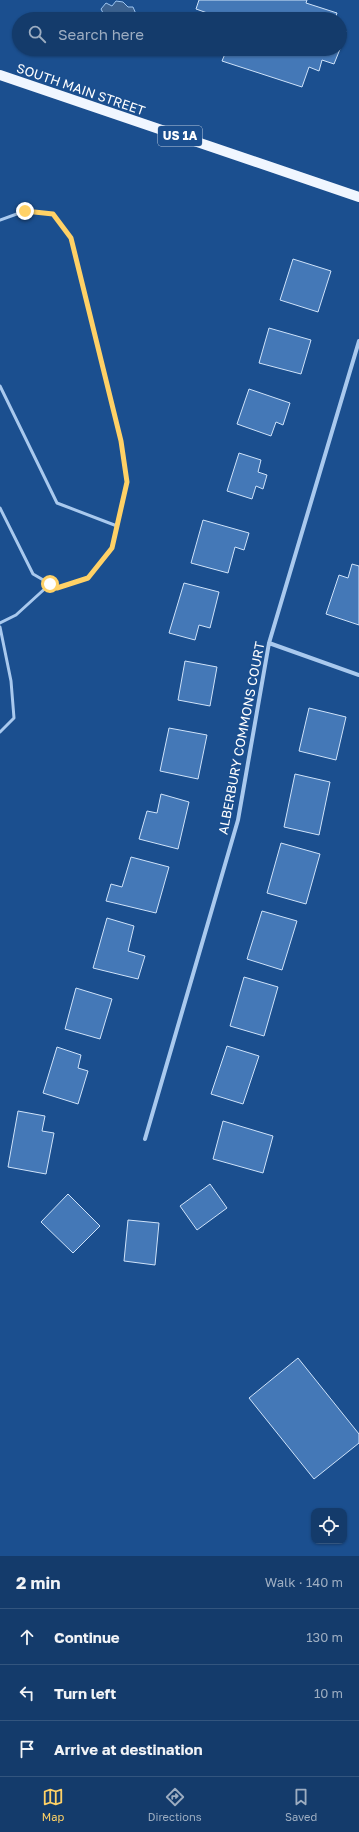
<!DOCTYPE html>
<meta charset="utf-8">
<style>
:root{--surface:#143b6b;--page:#214673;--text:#f1f3f6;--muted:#9dadc1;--line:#33557e;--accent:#ffd166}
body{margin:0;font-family:"Golos Text",sans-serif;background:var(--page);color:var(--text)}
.controls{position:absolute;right:12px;bottom:12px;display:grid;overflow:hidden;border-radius:8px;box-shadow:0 1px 3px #0004}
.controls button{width:36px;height:36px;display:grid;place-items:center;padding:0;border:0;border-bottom:1px solid var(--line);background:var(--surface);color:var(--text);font:20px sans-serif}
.stop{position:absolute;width:12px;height:12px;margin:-9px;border:3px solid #ffd166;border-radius:50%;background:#fff}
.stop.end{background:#ffd166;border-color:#fff;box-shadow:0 1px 4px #0008}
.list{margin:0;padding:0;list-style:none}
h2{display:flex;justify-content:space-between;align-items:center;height:52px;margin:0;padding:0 16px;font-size:17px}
h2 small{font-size:13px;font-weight:400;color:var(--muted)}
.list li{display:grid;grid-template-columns:26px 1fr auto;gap:12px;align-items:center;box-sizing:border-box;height:56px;padding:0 16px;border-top:1px solid var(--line)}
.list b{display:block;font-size:15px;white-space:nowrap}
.list em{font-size:13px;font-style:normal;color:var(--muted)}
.icon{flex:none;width:22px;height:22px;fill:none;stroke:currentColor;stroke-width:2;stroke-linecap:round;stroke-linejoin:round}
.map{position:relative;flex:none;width:359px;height:1556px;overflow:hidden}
.search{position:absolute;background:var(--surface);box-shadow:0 1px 3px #0004;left:12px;right:12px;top:12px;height:44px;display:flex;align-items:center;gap:10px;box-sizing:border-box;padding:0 14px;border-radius:22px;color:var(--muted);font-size:15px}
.sheet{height:220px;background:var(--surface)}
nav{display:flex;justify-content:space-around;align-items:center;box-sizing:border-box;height:56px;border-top:1px solid var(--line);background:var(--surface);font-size:11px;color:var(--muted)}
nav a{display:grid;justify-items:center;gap:2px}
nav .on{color:var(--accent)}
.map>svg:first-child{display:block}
.water{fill:#3c6290;stroke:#9cc4f0}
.building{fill:#4478b7;stroke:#cfe3fa}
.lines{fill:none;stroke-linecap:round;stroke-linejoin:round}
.service{stroke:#a9c9ee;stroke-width:3}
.minor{stroke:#a9c9ee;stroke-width:4}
.primary{stroke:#f0f6ff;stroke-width:10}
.route{stroke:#ffd166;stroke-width:5}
.labels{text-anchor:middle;stroke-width:3;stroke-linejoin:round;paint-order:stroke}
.shield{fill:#1b4f8f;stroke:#bbcadd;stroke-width:1}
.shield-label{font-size:12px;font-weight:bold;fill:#fff}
.street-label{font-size:13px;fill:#fff;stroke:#1b4f8f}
</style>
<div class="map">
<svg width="359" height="1556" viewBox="0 0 359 1556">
<rect width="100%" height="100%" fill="#1b4f8f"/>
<path class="water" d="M116 1 123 2 128 7H133L136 14 134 19H97L102 17 103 13 101 9 106 3 112 6Z"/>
<path class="building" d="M199 0H307L306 3 337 13 335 19H212L213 15 196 9Z
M340 29 346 31 340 49Z
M227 49H340L334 64 322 60 319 71 309 67 302 87 222 61Z
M293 259 331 271 318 312 280 300Z
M269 328 311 340 301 374 259 363Z
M249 389 290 403 283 425 276 422 271 436 237 424Z
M239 453 261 460 258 472 267 475 263 489 256 486 252 499 227 491Z
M203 520 249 533 244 550 235 547 228 573 191 563Z
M352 564 359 566V625L326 614 339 575 348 578Z
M184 583 219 592 210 628 199 625 195 640 169 633Z
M185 661 217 667 210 706 178 700Z
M309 708 346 717 336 760 299 751Z
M169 728 207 735 198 779 160 771Z
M295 774 330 782 319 835 284 827Z
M161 794 189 802 178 849 139 839 147 811 157 813Z
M281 843 320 854 306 904 267 893Z
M131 857 169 867 156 913 106 901 111 884 122 887Z
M262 911 297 921 282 970 247 959Z
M107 918 134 926 128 951 145 956 138 979 93 968Z
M244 977 278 987 264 1036 230 1026Z
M76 988 112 999 100 1039 65 1029Z
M227 1046 259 1056 243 1104 211 1094Z
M57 1047 81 1055 78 1068 88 1071 78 1104 43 1093Z
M18 1111 45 1116 42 1131 54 1133 46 1174 8 1167Z
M223 1121 273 1136 263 1173 213 1159Z
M210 1184 227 1208 197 1230 180 1206Z
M68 1194 100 1226 73 1253 41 1222Z
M128 1220 159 1223 155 1265 124 1261Z
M298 1358 359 1434V1443L314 1479 249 1398Z"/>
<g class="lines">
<path class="service" d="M0 220 25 211 53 214 71 238 121 441 127 483 112 548 88 578 57 588 33 574 0 508
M0 386 57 503 117 526
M0 623 16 615 50 584
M0 627 11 681 14 718 0 732"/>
<path class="minor" d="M269 643 359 675
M145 1139 238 820 269 643 359 341"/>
<path class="primary" d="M0 75 359 197"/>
</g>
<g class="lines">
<path class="route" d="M25 211 53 214 71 238 121 441 127 482 112 548 88 578 57 588 50 584"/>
</g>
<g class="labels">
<rect class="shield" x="158" y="126" width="44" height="20" rx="3"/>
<g class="shield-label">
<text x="180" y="140">US 1A</text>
</g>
<g class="street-label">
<text transform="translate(81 89) rotate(19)" y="5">SOUTH MAIN STREET</text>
<text transform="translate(241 738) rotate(-79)" y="5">ALBERBURY COMMONS COURT</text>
</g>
</g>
</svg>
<div class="controls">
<button><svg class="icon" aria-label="locate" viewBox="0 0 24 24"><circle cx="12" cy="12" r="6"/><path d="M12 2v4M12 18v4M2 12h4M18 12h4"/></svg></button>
</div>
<div class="stop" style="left:50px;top:584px"></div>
<div class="stop end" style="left:25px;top:211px"></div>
<div class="search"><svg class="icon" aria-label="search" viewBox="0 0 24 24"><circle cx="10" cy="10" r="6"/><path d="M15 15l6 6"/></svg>Search here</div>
</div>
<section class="sheet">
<h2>2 min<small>Walk · 140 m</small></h2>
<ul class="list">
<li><svg class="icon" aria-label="ahead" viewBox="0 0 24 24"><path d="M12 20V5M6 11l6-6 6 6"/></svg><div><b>Continue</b></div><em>130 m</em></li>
<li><svg class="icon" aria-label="left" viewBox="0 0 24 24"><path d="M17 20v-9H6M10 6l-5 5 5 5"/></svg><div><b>Turn left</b></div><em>10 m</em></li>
<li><svg class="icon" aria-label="arrive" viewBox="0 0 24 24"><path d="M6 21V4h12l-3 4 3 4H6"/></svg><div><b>Arrive at destination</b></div></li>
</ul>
</section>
<nav>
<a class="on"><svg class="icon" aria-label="map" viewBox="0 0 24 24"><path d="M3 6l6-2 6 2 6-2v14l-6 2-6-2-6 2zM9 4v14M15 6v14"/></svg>Map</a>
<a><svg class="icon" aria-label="directions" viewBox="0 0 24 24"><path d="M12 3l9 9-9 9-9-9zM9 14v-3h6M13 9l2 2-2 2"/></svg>Directions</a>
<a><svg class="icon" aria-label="saved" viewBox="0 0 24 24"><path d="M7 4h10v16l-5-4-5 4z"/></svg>Saved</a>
</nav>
